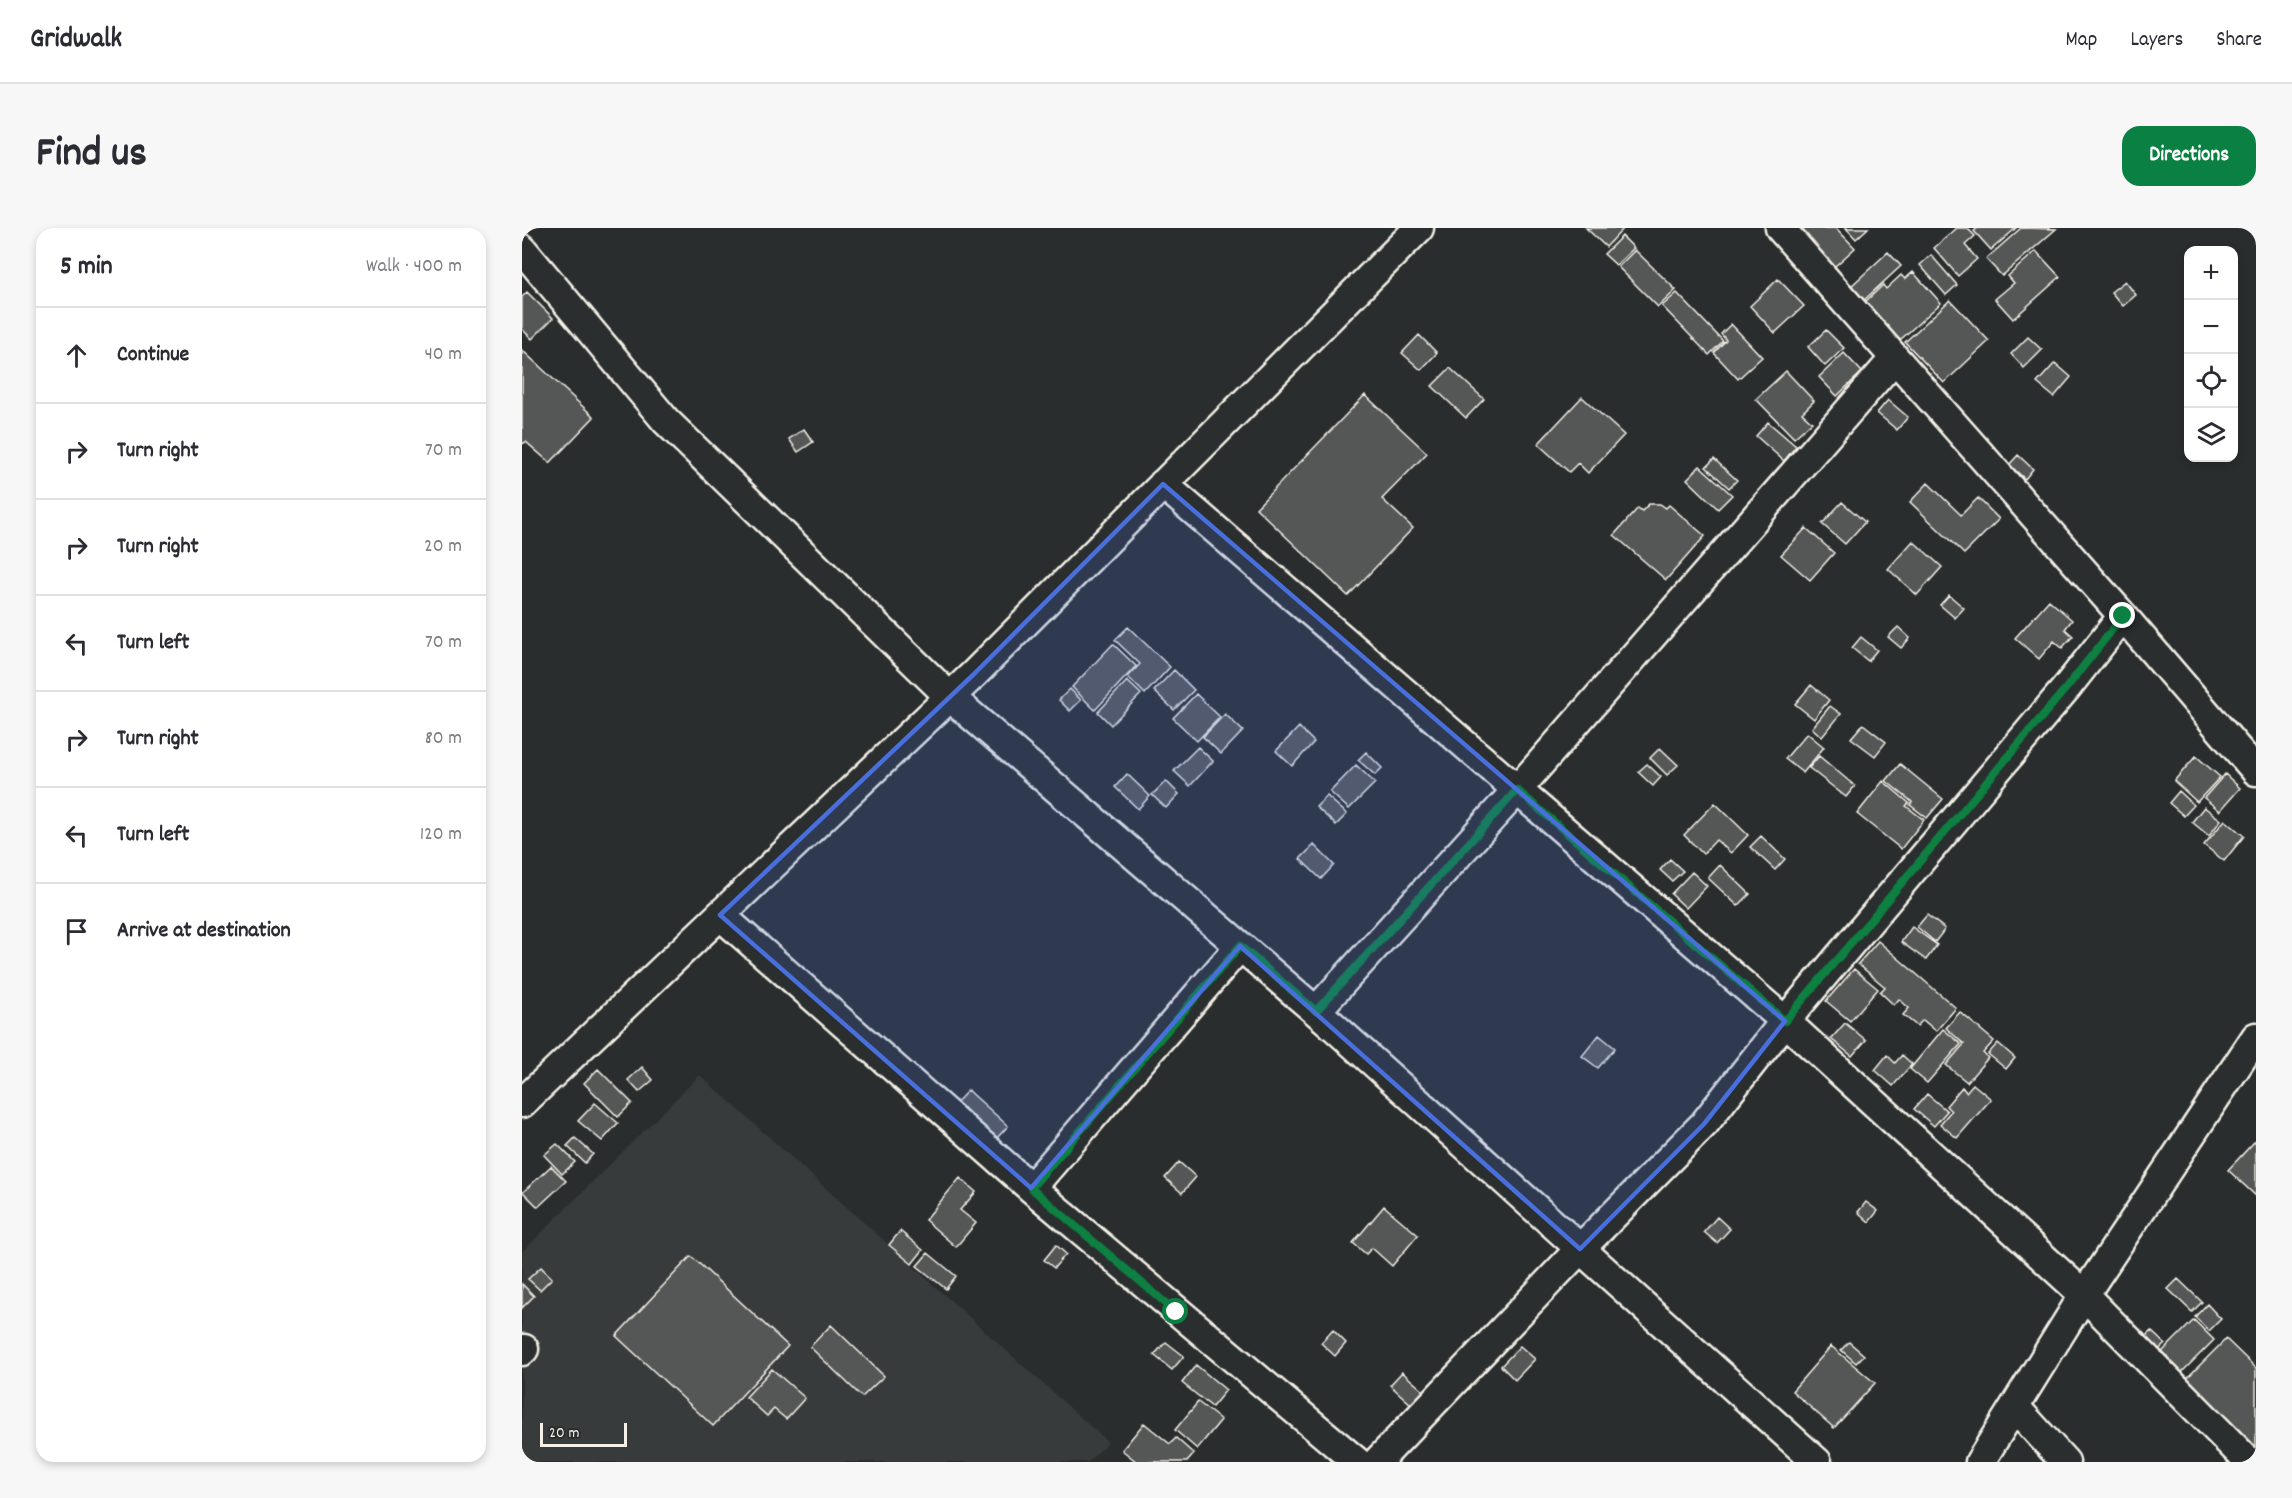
<!DOCTYPE html>
<meta charset="utf-8">
<style>
:root{--surface:#fff;--page:#f7f7f7;--text:#2b2b33;--muted:#7c7c81;--line:#e1e1e2;--accent:#0b8043}
body{margin:0;font-family:Dekko,sans-serif;background:var(--page);color:var(--text)}
.controls{position:absolute;right:18px;top:18px;display:grid;overflow:hidden;border-radius:12px;box-shadow:0 3px 9px #0003}
.controls button{width:54px;height:54px;display:grid;place-items:center;padding:0;border:0;border-bottom:2px solid var(--line);background:var(--surface);color:var(--text);font:30px sans-serif}
.scale{position:absolute;left:18px;bottom:15px;width:87px;box-sizing:border-box;padding-left:6px;border:3px solid #f4f1e8;border-top:0;font-size:16px;line-height:21px;white-space:nowrap;color:#f4f1e8;-webkit-text-stroke:4px #2a2d2e;paint-order:stroke}
.stop{position:absolute;width:18px;height:18px;margin:-14px;border:4px solid #0b8043;border-radius:50%;background:#fff}
.stop.end{background:#0b8043;border-color:#fff;box-shadow:0 2px 6px #0008}
.list{margin:0;padding:0;list-style:none}
h2{display:flex;justify-content:space-between;align-items:center;height:78px;margin:0;padding:0 24px;font-size:26px}
h2 small{font-size:20px;font-weight:400;color:var(--muted)}
.list li{display:grid;grid-template-columns:39px 1fr auto;gap:18px;align-items:center;box-sizing:border-box;height:96px;padding:0 24px;border-top:2px solid var(--line)}
.list b{display:block;font-size:22px;white-space:nowrap}
.list em{font-size:20px;font-style:normal;color:var(--muted)}
.icon{flex:none;width:33px;height:33px;fill:none;stroke:currentColor;stroke-width:2;stroke-linecap:round;stroke-linejoin:round}
.map{position:relative;flex:none;width:1734px;height:1234px;overflow:hidden;border-radius:18px}
header{display:flex;align-items:center;gap:36px;box-sizing:border-box;height:84px;padding:0 30px;background:var(--surface);border-bottom:2px solid var(--line)}
header strong{font-size:28px}
nav{display:flex;gap:33px;margin-inline-start:auto;font-size:21px}
.intro{display:flex;align-items:center;justify-content:space-between;box-sizing:border-box;height:144px;padding:0 36px}
h1{margin:0;font-size:42px}
.button{padding:15px 27px;border-radius:18px;background:var(--accent);color:#fff;font-size:21px;font-weight:700}
main{display:flex;gap:36px;padding:0 36px}
aside{flex:1;background:var(--surface);border-radius:18px;box-shadow:0 3px 9px #0003}
.map>svg:first-child{display:block}
.built{fill:#373a3a}
.building{fill:#555756;stroke:#f4f1e8;stroke-width:1.5}
.lines{fill:none;stroke-linecap:round;stroke-linejoin:round}
.street-casing{stroke:#f4f1e8;stroke-width:33}
.street{stroke:#2a2d2e;stroke-width:28}
.route{stroke:#0b8043;stroke-width:8}
.marked{fill:#486fdb;fill-opacity:0.2;stroke:#486fdb;stroke-width:4.5;stroke-linejoin:round}
</style>
<header>
<strong>Gridwalk</strong>
<nav><a>Map</a><a>Layers</a><a>Share</a></nav>
</header>
<div class="intro"><h1>Find us</h1><a class="button">Directions</a></div>
<main>
<aside>
<h2>5 min<small>Walk · 400 m</small></h2>
<ul class="list">
<li><svg class="icon" aria-label="ahead" viewBox="0 0 24 24"><path d="M12 20V5M6 11l6-6 6 6"/></svg><div><b>Continue</b></div><em>40 m</em></li>
<li><svg class="icon" aria-label="right" viewBox="0 0 24 24"><path d="M7 20v-9h11M14 6l5 5-5 5"/></svg><div><b>Turn right</b></div><em>70 m</em></li>
<li><svg class="icon" aria-label="right" viewBox="0 0 24 24"><path d="M7 20v-9h11M14 6l5 5-5 5"/></svg><div><b>Turn right</b></div><em>20 m</em></li>
<li><svg class="icon" aria-label="left" viewBox="0 0 24 24"><path d="M17 20v-9H6M10 6l-5 5 5 5"/></svg><div><b>Turn left</b></div><em>70 m</em></li>
<li><svg class="icon" aria-label="right" viewBox="0 0 24 24"><path d="M7 20v-9h11M14 6l5 5-5 5"/></svg><div><b>Turn right</b></div><em>80 m</em></li>
<li><svg class="icon" aria-label="left" viewBox="0 0 24 24"><path d="M17 20v-9H6M10 6l-5 5 5 5"/></svg><div><b>Turn left</b></div><em>120 m</em></li>
<li><svg class="icon" aria-label="arrive" viewBox="0 0 24 24"><path d="M6 21V4h12l-3 4 3 4H6"/></svg><div><b>Arrive at destination</b></div></li>
</ul>
</aside>
<div class="map">
<svg width="1734" height="1234" viewBox="0 0 1734 1234">
<rect width="100%" height="100%" fill="#2a2d2e"/>
<filter id="ink" filterUnits="userSpaceOnUse"><feTurbulence type="fractalNoise" baseFrequency=".0167" numOctaves="2"/><feDisplacementMap in="SourceGraphic" scale="12" xChannelSelector="R" yChannelSelector="G"/><feConvolveMatrix kernelMatrix="1 2 1 2 8 2 1 2 1" color-interpolation-filters="sRGB"/></filter>
<g filter="url(#ink)">
<path class="built" d="M178 847 586 1214 566 1234H0V1024Z"/>
<path class="building" d="M1064 0H1102L1084 19Z
M1274 0H1314L1333 20 1311 40Z
M1324 0H1346L1334 11Z
M1435 0H1445L1453 8 1443 17 1455 31 1436 48 1412 20Z
M1456 0H1494L1469 22 1452 3Z
M1499 0 1534 1 1480 48 1464 31Z
M1100 8 1112 20 1094 37 1082 26Z
M1113 22 1154 62 1136 79 1096 39Z
M1514 23 1538 49 1491 91 1473 71 1492 55 1486 48Z
M1366 24 1379 38 1340 74 1327 60Z
M1409 27 1435 57 1424 67 1398 37Z
M1391 44 1419 75 1378 112 1343 74 1361 57 1364 61 1379 47 1383 51Z
M1256 51 1282 78 1253 105 1228 78Z
M1603 53 1614 67 1601 78 1589 64Z
M5 64 31 90 10 111 0 101V69Z
M1155 65 1201 113 1187 127 1140 78Z
M1428 72 1467 113 1422 155 1383 114Z
M1209 96 1240 129 1216 151 1192 125 1204 112 1199 106Z
M1304 102 1322 120 1303 138 1286 119Z
M897 107 915 125 899 142 880 125Z
M1506 109 1520 122 1502 140 1489 126Z
M0 122 72 189 28 235 4 214 0 216Z
M1322 125 1340 144 1315 168 1297 149Z
M1533 135 1549 149 1532 169 1515 155Z
M928 140 962 171 944 190 910 158Z
M1264 143 1292 173 1280 185 1290 194 1272 210 1234 171Z
M843 167 905 225 860 271 891 300 826 368 734 280Z
M1060 169 1102 207 1066 245 1056 235 1047 244 1016 216Z
M1366 172 1386 189 1375 202 1355 185Z
M1246 194 1274 218 1262 233 1234 208Z
M282 201 291 214 276 224 267 211Z
M1496 227 1511 241 1503 251 1487 237Z
M1192 231 1215 252 1207 260 1184 239Z
M1178 238 1210 267 1196 281 1165 251Z
M1406 255 1439 287 1456 270 1477 291 1442 326 1388 274Z
M1320 274 1343 294 1323 316 1300 296Z
M1127 276H1138L1144 280 1147 277 1183 308 1144 352 1092 307 1116 280 1120 283Z
M1284 300 1312 325 1288 352 1259 327Z
M1391 313 1420 339 1395 367 1366 341Z
M1427 367 1442 380 1433 390 1418 377Z
M1527 372 1550 392 1543 401 1551 408 1540 420 1532 413 1517 431 1493 410Z
M606 399 648 439 623 466 606 449 618 436 593 412Z
M1376 399 1388 410 1379 420 1366 409Z
M1339 409 1355 422 1346 433 1330 420Z
M591 416 614 438 573 482 550 459Z
M652 442 672 462 652 482 632 463Z
M605 453 619 466 589 497 576 484Z
M1289 457 1307 472 1292 491 1273 476Z
M548 461 559 472 548 483 537 472Z
M674 466 698 489 675 513 651 490Z
M1308 478 1319 486 1300 509 1290 500Z
M703 486 721 503 699 526 681 509Z
M1341 496 1364 514 1353 528 1329 510Z
M777 499 792 514 770 538 754 523Z
M1285 505 1302 519 1281 545 1263 531Z
M676 519 691 533 668 558 652 543Z
M1138 520 1156 537 1145 547 1128 530Z
M844 524 860 540 853 547 836 532Z
M1297 528 1333 558 1324 569 1287 540Z
M1674 528 1698 549 1675 574 1652 553Z
M1125 536 1139 549 1131 558 1116 544Z
M1378 536 1421 571 1405 590 1388 577 1390 574 1364 553Z
M834 537 853 555 827 581 808 564Z
M605 546 628 568 616 581 593 559Z
M1703 546 1718 560 1698 583 1682 570Z
M644 553 657 566 644 580 630 567Z
M1361 553 1387 575 1384 578 1402 592 1379 621 1335 586Z
M1657 563 1672 577 1662 588 1647 575Z
M805 568 825 586 814 597 794 579Z
M1193 575 1226 607 1209 625 1194 612 1181 626 1162 607Z
M1682 579 1699 592 1687 608 1670 594Z
M1703 592 1722 608 1702 633 1682 617Z
M1239 608 1263 631 1253 642 1228 619Z
M792 617 812 637 799 651 778 631Z
M1148 631 1161 643 1150 653 1138 642Z
M1198 637 1228 666 1216 678 1186 650Z
M1170 644 1185 658 1164 680 1149 666Z
M1405 687 1423 701 1413 714 1395 699Z
M1390 699 1415 717 1404 732 1379 714Z
M1356 713 1434 780 1414 803 1401 792 1395 798 1381 787 1387 780 1377 771 1372 777 1358 764 1363 759 1336 736Z
M1332 741 1356 761 1328 793 1304 773Z
M1438 784 1472 813 1461 825 1466 830 1445 854 1424 837 1442 816 1424 800Z
M1323 795 1344 812 1330 828 1309 811Z
M1421 801 1439 816 1405 855 1388 841Z
M1077 807 1093 820 1076 840 1060 828Z
M1476 815 1493 830 1484 841 1466 826Z
M1365 827 1373 835 1380 827 1390 836 1371 858 1353 842Z
M120 839 131 852 117 864 106 852Z
M76 841 110 875 96 889 62 855Z
M1451 856 1469 871 1435 910 1418 896 1429 883 1424 878 1440 859 1444 864Z
M446 862 486 898 475 910 435 874Z
M1405 866 1425 883 1412 898 1392 881Z
M73 875 96 895 80 913 56 893Z
M53 910 71 926 63 935 45 918Z
M1734 912V968L1706 942Z
M35 916 53 934 40 946 22 927Z
M657 934 674 949 660 965 643 950Z
M29 938 44 953 16 979 1 964Z
M438 950 454 964 438 982 454 995 434 1019 403 992Z
M1344 974 1356 983 1347 994 1336 984Z
M862 978 896 1007 870 1038 850 1020 844 1026 831 1015Z
M1195 989 1208 1001 1195 1015 1182 1004Z
M378 1003 401 1022 390 1036 367 1017Z
M534 1017 544 1026 532 1040 522 1032Z
M406 1025 434 1048 424 1061 395 1038Z
M169 1028 266 1118 191 1198 94 1108Z
M19 1039 30 1050 18 1062 6 1051Z
M1656 1051 1680 1074 1670 1084 1646 1061Z
M0 1056 12 1068 0 1080Z
M1685 1076 1699 1091 1687 1103 1673 1089Z
M1672 1092 1692 1112 1654 1150 1634 1130Z
M309 1097 362 1148 340 1169 288 1119Z
M811 1102 824 1115 813 1128 799 1115Z
M1629 1103 1643 1116 1631 1127 1618 1114Z
M1704 1111 1734 1140V1220L1664 1151Z
M644 1114 662 1128 650 1142 632 1127Z
M1327 1114 1342 1127 1334 1135 1319 1122Z
M998 1118 1013 1131 993 1152 979 1138Z
M1309 1118 1353 1155 1312 1200 1270 1163Z
M674 1137 704 1162 690 1179 660 1155Z
M250 1141 283 1170 264 1191 252 1181 245 1188 224 1169Z
M880 1144 905 1166 892 1179 868 1157Z
M676 1174 699 1192 675 1221 653 1202Z
M622 1195 648 1216 654 1210 672 1226 665 1234H615L600 1222Z"/>
<g class="lines">
<g class="street-casing">
<path id="street" d="M1258 0 1601 388 1734 543
M0 21 144 193 428 469 809 796 1295 1234
M641 256 1263 793 1562 1067 1727 1234
M198 687 509 960 835 1234
M794 783 995 562 1373 130
M0 875 452 446 897 0
M509 960 718 718
M0 1123 2 1121
M1493 1179 1543 1234
M855 1234 1058 1021 1182 896 1263 793 1545 459 1601 388
M1458 1234 1562 1067 1734 809"/>
</g>
<use href="#street" class="street"/>
</g>
</g>
<g class="lines" filter="url(#ink)">
<path class="route" d="M654 1084 509 960 718 718 794 783 995 562 1263 793 1545 459 1601 388"/>
</g>
<path class="marked" d="M641 256 1263 793 1182 896 1058 1021 718 718 509 960 198 687 452 446Z"/>
</svg>
<div class="controls">
<button>+</button>
<button>−</button>
<button><svg class="icon" aria-label="locate" viewBox="0 0 24 24"><circle cx="12" cy="12" r="6"/><path d="M12 2v4M12 18v4M2 12h4M18 12h4"/></svg></button>
<button><svg class="icon" aria-label="layers" viewBox="0 0 24 24"><path d="M12 4l9 5-9 5-9-5zM3 14l9 5 9-5"/></svg></button>
</div>
<div class="scale">20 m</div>
<div class="stop" style="left:654px;top:1084px"></div>
<div class="stop end" style="left:1601px;top:388px"></div>
</div>
</main>
